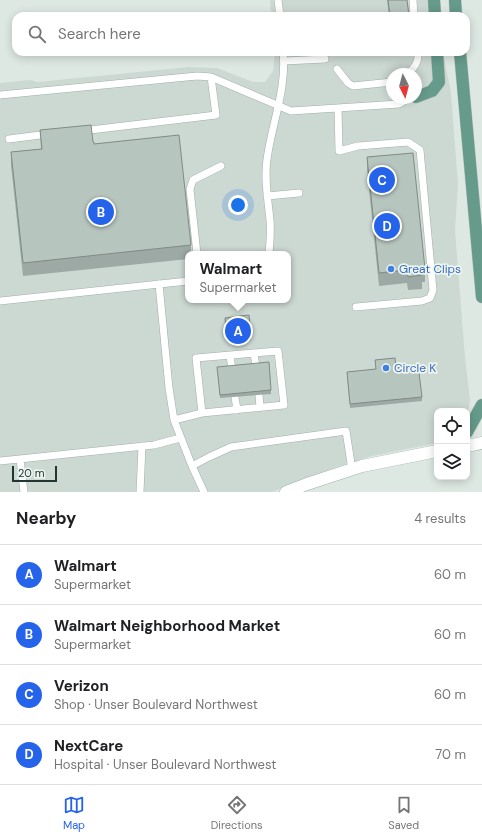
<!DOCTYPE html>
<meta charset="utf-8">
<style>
:root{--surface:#fff;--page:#f6f6f6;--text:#202124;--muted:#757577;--line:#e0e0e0;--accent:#2563eb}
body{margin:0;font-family:"DM Sans",sans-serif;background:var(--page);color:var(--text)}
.controls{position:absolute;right:12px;bottom:12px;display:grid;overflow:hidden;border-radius:8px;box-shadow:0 2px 10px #0003}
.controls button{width:36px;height:36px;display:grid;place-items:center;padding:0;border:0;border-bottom:1px solid var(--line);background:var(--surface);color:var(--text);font:20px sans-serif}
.compass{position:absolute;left:386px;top:68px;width:36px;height:36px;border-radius:50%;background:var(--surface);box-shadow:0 2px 10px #0003;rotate:174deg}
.scale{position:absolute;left:12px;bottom:10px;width:45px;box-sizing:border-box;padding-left:4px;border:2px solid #213630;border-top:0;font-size:11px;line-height:14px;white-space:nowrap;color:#213630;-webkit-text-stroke:3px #eef5f1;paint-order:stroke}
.you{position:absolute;left:238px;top:205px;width:14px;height:14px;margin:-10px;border:3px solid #fff;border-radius:50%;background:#1a73e8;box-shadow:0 0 0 6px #1a73e833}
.badge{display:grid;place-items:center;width:26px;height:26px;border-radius:50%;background:var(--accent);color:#fff;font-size:13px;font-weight:700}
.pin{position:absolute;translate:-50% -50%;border:2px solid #fff;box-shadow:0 1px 4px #0006}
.popup{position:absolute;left:185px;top:251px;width:106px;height:52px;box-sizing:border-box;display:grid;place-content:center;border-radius:8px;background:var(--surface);filter:drop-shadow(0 1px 3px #0005);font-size:13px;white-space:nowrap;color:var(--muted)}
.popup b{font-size:15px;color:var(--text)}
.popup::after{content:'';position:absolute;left:50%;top:100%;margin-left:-8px;border:8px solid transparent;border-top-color:var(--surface)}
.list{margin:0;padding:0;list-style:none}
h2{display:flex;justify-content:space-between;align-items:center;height:52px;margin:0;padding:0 16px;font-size:17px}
h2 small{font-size:13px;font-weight:400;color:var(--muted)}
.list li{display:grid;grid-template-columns:26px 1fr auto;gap:12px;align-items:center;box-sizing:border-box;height:60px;padding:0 16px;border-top:1px solid var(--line)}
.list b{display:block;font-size:15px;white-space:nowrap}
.list p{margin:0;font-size:13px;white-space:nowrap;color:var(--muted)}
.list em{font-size:13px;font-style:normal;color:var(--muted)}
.icon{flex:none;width:22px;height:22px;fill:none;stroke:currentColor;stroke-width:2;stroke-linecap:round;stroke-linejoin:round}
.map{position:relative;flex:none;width:482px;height:492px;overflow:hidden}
.search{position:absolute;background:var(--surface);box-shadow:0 2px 10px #0003;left:12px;right:12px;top:12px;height:44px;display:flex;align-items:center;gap:10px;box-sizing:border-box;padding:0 14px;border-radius:12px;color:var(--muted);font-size:15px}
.sheet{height:292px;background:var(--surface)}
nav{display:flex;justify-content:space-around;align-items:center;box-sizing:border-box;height:56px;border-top:1px solid var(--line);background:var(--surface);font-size:11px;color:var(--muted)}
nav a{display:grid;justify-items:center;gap:2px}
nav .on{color:var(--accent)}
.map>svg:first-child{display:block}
.built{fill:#ccd8d2;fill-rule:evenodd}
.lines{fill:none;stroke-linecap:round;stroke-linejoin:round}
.service-casing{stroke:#a2afaa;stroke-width:8}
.secondary-casing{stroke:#9eb3aa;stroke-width:13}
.primary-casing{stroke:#bcc3c1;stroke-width:13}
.service{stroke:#fff;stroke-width:7}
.secondary{stroke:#fff;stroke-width:12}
.primary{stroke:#669a8b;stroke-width:12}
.wall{fill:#9da9a4}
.building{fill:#b7c5bf;stroke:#808a86}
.shop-dot{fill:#3f7fe0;stroke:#eef5f1;stroke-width:1.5}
.labels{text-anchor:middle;stroke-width:3.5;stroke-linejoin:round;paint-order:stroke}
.shop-label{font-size:12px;fill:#366cbe;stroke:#eef5f1;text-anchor:start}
</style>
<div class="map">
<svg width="482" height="492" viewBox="0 0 482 492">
<rect width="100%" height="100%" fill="#dee8e3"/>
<path class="built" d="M270 0H434L437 16H271Z
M275 52H443L451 93 458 184 455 230 465 358 470 400 467 419V411H437V443L372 456 333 468 272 492H0V83L30 80 38 82 189 67 217 68 253 82H265L273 71ZM392 74H416V98H392ZM188 254H288V300H188Z"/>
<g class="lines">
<g class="service-casing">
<path id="service" d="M278 0 280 16
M413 0 414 16
M284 61 325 59
M337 69 348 83 353 86 392 82
M407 74C415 68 419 62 418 52
M0 95 197 76 211 77 291 111 399 104 409 98
M338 108 339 151 358 146 408 142 420 150 433 290 430 298 422 301 356 307
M82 131 216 115 211 77
M9 139 48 134
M267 196 299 193
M197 254 190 189 193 180 221 166
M269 254C270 243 271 231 270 220 268 200 264 179 267 159 272 123 287 88 283 52
M159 284 169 388 174 420 192 466
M0 301 188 281
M254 353 256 367
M230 355 232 370
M259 395 260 407
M235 397 237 410
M174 420 202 413 284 405 278 351 196 358 202 413
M20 459 24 492
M0 461 154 445 180 438
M140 492 142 446
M204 492 192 466 209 457 231 447 346 431 352 470"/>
</g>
<g class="secondary-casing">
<path id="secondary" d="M467 446 482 443
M286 492 307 484 362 466 437 451"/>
</g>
<g class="primary-casing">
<path id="primary" d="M434 0 435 16
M455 0 456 16
M460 52 482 297
M416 97 432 91 439 82 437 52
M467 432 482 405"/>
</g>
<use href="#service" class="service"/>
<use href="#secondary" class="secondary"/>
<use href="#primary" class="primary"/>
</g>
<path class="wall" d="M387 0H407L409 16H389Z
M40 130 93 142 94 144 191 245V254H188V259L23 276 11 165V152L41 149Z
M367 157 425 269V282H422V289L408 290 407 283 379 286 367 170Z
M225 318 251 333V340L246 341 245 338H243V341L230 342V340H226L225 325Z
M375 360 396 368 422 397V401L350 408 347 372 376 370Z
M217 367 271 390V394L220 398Z"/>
<path class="building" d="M388 0H407L409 16H390Z
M91 125 93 142H94V144L179 135 191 245 23 263 11 152 42 149 40 130Z
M413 153 425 269H421L422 275 408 277 407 270 379 273 367 157Z
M249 315 251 333H246L245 331H243V334L230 335V332L226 333 225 318Z
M395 358 396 368 418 365 422 397 350 404 347 372 376 369 375 360Z
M269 362 271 390 220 395 217 367Z"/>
<g class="shop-dot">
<circle cx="391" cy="269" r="4"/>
<circle cx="386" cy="368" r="4"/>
</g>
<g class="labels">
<g class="shop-label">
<text x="399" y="273">Great Clips</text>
<text x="394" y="372">Circle K</text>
</g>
</g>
</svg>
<div class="controls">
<button><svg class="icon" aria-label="locate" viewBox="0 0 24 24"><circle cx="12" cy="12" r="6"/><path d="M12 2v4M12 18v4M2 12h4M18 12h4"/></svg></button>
<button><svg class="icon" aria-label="layers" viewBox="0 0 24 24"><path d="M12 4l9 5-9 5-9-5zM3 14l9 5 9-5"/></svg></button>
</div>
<svg class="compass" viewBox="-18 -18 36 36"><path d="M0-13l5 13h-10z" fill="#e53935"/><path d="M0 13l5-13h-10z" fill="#757577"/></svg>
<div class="scale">20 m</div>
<div class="you"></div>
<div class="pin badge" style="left:238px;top:331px">A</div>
<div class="popup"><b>Walmart</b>Supermarket</div>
<div class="pin badge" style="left:101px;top:212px">B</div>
<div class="pin badge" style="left:382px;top:180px">C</div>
<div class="pin badge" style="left:387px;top:226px">D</div>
<div class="search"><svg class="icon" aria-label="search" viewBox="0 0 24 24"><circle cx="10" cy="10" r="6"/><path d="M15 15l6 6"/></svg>Search here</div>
</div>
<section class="sheet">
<h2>Nearby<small>4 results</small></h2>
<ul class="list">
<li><span class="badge">A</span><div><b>Walmart</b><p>Supermarket</p></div><em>60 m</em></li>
<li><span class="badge">B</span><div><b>Walmart Neighborhood Market</b><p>Supermarket</p></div><em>60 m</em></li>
<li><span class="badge">C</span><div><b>Verizon</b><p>Shop · Unser Boulevard Northwest</p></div><em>60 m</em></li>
<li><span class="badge">D</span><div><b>NextCare</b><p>Hospital · Unser Boulevard Northwest</p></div><em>70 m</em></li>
</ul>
</section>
<nav>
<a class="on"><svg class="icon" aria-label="map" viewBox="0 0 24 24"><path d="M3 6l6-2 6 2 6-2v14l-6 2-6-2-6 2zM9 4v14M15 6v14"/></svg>Map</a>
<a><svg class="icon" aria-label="directions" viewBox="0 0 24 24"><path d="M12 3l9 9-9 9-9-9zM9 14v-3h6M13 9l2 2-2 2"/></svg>Directions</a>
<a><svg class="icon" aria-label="saved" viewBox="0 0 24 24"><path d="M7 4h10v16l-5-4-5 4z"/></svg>Saved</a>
</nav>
